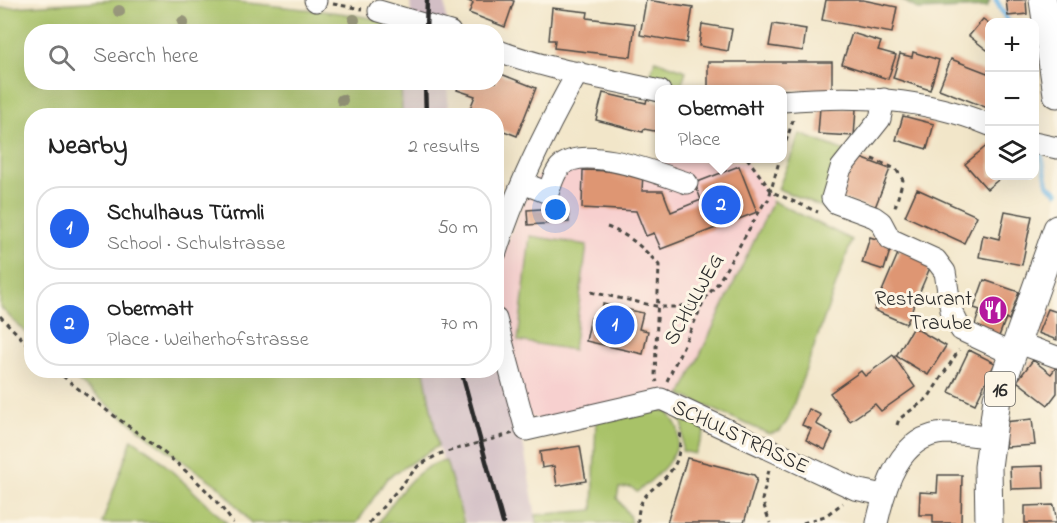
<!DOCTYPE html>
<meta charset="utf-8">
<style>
:root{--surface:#fff;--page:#f2f2f2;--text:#222;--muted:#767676;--line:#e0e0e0;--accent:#2563eb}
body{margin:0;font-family:"Indie Flower",sans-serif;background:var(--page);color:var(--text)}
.controls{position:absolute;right:18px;top:18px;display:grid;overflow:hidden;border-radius:12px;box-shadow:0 6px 24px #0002}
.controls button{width:54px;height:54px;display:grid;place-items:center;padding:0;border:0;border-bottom:2px solid var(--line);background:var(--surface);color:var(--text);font:30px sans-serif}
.you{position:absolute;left:556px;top:210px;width:21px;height:21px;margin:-15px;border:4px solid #fff;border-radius:50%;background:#1a73e8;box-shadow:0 0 0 9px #1a73e833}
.badge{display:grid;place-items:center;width:39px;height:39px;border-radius:50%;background:var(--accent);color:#fff;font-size:20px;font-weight:700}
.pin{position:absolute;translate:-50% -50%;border:3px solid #fff;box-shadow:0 2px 6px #0006}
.popup{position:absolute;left:655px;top:85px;width:132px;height:78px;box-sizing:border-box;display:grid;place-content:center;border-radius:12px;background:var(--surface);filter:drop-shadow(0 2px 4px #0005);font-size:20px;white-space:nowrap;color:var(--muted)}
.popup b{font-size:22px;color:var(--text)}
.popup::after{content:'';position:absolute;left:50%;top:100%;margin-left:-12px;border:12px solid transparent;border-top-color:var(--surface)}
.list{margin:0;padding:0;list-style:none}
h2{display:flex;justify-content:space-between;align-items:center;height:78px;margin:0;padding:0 24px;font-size:26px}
h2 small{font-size:20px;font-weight:400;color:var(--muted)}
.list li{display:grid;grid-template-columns:39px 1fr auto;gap:18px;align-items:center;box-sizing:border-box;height:84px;margin:0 12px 12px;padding:0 12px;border:2px solid var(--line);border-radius:24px}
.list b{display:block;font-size:22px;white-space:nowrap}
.list p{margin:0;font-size:20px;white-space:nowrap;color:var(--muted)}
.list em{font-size:20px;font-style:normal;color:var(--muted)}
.icon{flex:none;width:33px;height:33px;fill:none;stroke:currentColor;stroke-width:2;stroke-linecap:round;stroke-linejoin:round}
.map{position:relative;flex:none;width:1057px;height:523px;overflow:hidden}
.search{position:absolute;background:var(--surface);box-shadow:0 6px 24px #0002;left:24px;top:24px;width:480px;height:66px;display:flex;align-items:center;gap:15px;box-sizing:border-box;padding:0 21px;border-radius:24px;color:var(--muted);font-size:22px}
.panel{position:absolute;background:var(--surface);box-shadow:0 6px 24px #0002;left:24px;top:108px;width:480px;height:270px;border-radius:24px}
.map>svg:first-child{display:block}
.built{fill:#f7d0cf}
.industrial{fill:#d2bec5}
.green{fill:#a8c268;stroke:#6a764a;stroke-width:1.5}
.forest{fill:#86a85c;stroke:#586a44;stroke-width:1.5}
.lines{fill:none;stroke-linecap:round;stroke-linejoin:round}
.stream{stroke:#70b7e8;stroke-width:5}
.building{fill:#de9673}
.minor-casing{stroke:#494743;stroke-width:23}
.major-casing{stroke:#494743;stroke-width:29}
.path{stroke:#494743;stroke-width:3;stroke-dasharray:4.5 4.5;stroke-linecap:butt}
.minor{stroke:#fff;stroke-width:21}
.major{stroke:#fff;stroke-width:27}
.rail{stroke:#2b2b2b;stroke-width:4.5}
.path-bridge{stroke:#494743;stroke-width:3;stroke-dasharray:4.5 4.5;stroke-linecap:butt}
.tree{fill:#99987c}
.labels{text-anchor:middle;stroke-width:6;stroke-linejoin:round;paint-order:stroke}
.shield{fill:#fcf5e5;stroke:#6a6863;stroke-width:1.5}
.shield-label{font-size:20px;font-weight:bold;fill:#2b2b2b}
.poi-label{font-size:21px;fill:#2b2b2b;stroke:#fcf5e5;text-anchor:end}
.street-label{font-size:21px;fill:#2b2b2b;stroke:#fcf5e5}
</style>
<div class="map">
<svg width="1057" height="523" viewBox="0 0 1057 523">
<rect width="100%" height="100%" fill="#fcf5e5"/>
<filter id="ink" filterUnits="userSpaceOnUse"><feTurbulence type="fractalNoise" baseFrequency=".0167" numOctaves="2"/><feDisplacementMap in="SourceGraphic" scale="12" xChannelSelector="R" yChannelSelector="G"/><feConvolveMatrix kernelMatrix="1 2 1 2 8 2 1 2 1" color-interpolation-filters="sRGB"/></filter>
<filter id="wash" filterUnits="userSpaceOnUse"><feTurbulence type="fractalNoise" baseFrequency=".008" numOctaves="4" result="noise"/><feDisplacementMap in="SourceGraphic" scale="24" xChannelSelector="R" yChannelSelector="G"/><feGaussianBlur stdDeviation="1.35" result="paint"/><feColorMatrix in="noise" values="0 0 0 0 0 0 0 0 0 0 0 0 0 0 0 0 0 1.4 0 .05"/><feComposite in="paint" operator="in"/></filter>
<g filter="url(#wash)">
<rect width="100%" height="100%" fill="#f2e6c9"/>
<path class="built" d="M566 156 746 162 773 201 681 395 648 394 539 421 529 416 497 303 500 258 533 181Z"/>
<path class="industrial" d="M410 0H445L447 31 412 29Z
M397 83H447L449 115H398Z
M497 342 522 437 537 523H466L438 446 420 371 496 370Z"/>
<path class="green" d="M115 0H220L340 13 396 22 398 31 32 32V82L401 83 402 115 32 116 31 338 0 307V8Z
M655 60 686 71 680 89 649 78Z
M800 134 845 151 822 207 778 189Z
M773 201 852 240 788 420 780 431 769 434 681 395Z
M530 236 587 245 573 350 518 341Z
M65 371H424L438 446 387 478 357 523H251L221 488 157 443Z
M655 408 668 412C671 417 677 424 678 429 683 456 655 478 637 492L631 487 619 488 617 498 629 515 631 523H537L536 515 593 510 596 419Z
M677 415 706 429 695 454 682 451 683 425Z
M132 439 156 456 227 523H102Z
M446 461 464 523H378C395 500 416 464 446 461Z"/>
<path class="forest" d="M902 0H990L987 7 919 10Z"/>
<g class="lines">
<path class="stream" d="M996 0 1008 22
M1034 115 1039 139
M1040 148 1048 185 1057 192"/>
</g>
<g id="blocks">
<path class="building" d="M466 0H511L514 1 505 27 469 13 473 3Z
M646 0 693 7 687 43 640 35Z
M826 0H863L897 7 892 33 822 20Z
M1006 0H1026L1027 14 1008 16Z
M552 8 588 12 587 18 635 24 631 57 554 48 555 40H549Z
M983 19 990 24V47L987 50 969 36Z
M702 24 732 29 728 51 699 46Z
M773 24 806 29 803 51 769 46Z
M852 33 881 42 878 50 896 55 888 79 842 64Z
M913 52 939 60 930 90 893 78 900 54 912 57Z
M951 59 990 74V109L939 89Z
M708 62H832V90L708 89Z
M496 72 536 88 517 136 496 128V116H467L475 96 457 90 460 82H496Z
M603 93 646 103 647 99 660 102V132L644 129 643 132 596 120Z
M820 107 856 109 854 136 818 134Z
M903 116 934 124 927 149 896 140Z
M990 143V176H1003L987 189 965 164Z
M853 155 890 169 874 210 838 197Z
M739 166 757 212 661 249 654 233 646 236 636 211 582 208 583 170 643 172 642 191H663L671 212 701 200 695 183Z
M496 180 502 182 497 194H496Z
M917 189 977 216 964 243 905 216Z
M568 207 569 222 528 225 527 210Z
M1005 211 1032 216 1022 265 979 257 983 235 999 239Z
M870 237 892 244 884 270 862 263Z
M900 249 932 263 906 324 874 310Z
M984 280 1019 292 1009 320 1006 318 998 339 973 330 980 310 974 308Z
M603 304 643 313 639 329 648 331 643 354 586 341 591 318 599 320Z
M1048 309 1057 312V340L1038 333Z
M913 327 946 346 928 375 896 356Z
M969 350 995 363 975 404 949 392Z
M893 355 915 387 881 411 875 404 850 421 830 393 861 371 865 376Z
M1033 360 1051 374 1057 366V393L1048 405 1017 381Z
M809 409 821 415 816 424 833 433 825 450 806 440 811 429 802 425Z
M1032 419 1035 445 1006 447 1004 422Z
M580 446 586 481 557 486 554 466 542 468 540 452Z
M687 458 754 475 757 479 744 523H667Z
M1043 466 1044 488 1011 489 1010 467Z
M938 475H962L961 523H933V515H919L920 492 937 493Z
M1054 505 1057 523H1025V506Z"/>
</g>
</g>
<g filter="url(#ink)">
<use href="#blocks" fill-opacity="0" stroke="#494743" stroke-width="1.5"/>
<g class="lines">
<g class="minor-casing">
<path id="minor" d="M315 0 316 1
M379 11 450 32
M496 50C549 70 604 78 660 91
M884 99 880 119 841 168 832 198 836 203 874 217 881 222 890 239 936 260 945 272 951 310 961 330 1012 354
M783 101C855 95 922 97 990 125
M1034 143 1057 148
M523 183 548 193C551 185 554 173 560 167 582 143 660 174 687 183
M496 252C516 189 546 129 578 72
M496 319 526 430 661 399 855 489 883 495
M1016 342 1057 357
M877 523C885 487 899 435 945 433 960 433 977 436 992 438"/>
</g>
<g class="major-casing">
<path id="major" d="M1043 0 1057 94
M989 523 988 467 997 398 1057 229"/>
</g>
<path class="path" d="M333 4 362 9
M783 150 794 117
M747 158 772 192 818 212
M872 159 896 169 903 180 894 211
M607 227C630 235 643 248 659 265L655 376 657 382
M591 292 660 307H677L704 301
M0 316 32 349
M56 370C114 422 188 458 233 523
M667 381 706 297 718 283 766 200 768 201 780 158
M897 425 899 419 928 398 959 350
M769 470 762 500 770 523
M369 523 418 466 439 454
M638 523C637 489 659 491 674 466 680 457 680 440 681 429
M803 523 825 516 843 503"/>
<use href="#minor" class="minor"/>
<use href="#major" class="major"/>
<path class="rail" d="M426 32 427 0
M425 82 426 116
M461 370 503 523"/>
<path class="path-bridge" d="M439 454 514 433"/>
</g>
<g class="tree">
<circle cx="119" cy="11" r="6"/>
<circle cx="354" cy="20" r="6"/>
<circle cx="183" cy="22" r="6"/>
<circle cx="342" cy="100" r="6"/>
</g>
</g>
<defs>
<g id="restaurant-disc" transform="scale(1.5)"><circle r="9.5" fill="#b5179e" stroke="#fcf5e5"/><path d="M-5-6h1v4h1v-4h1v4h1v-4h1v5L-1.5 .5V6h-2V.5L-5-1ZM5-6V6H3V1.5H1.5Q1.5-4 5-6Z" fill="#fff"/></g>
</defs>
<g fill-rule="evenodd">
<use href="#restaurant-disc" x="993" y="310"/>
</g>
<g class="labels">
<rect class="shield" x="985" y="372" width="30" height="34" rx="4.5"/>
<g class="shield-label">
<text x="1000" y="396">16</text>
</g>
<g class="poi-label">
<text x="972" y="305">Restaurant<tspan x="972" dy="24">Traube</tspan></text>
</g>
<g class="street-label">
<text transform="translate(693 299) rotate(-61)" y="7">SCHULWEG</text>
<text transform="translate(741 436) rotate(25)" y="7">SCHULSTRASSE</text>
</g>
</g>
</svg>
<div class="controls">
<button>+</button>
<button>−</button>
<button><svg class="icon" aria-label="layers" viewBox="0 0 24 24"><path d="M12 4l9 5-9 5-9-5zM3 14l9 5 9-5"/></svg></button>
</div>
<div class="you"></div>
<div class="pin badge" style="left:615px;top:325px">1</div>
<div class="pin badge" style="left:721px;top:205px">2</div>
<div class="popup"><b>Obermatt</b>Place</div>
<div class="search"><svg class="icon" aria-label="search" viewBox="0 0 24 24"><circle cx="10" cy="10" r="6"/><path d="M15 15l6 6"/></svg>Search here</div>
<section class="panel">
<h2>Nearby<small>2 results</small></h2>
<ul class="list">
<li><span class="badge">1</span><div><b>Schulhaus Türmli</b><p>School · Schulstrasse</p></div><em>50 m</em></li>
<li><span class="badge">2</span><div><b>Obermatt</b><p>Place · Weiherhofstrasse</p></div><em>70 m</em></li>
</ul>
</section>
</div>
